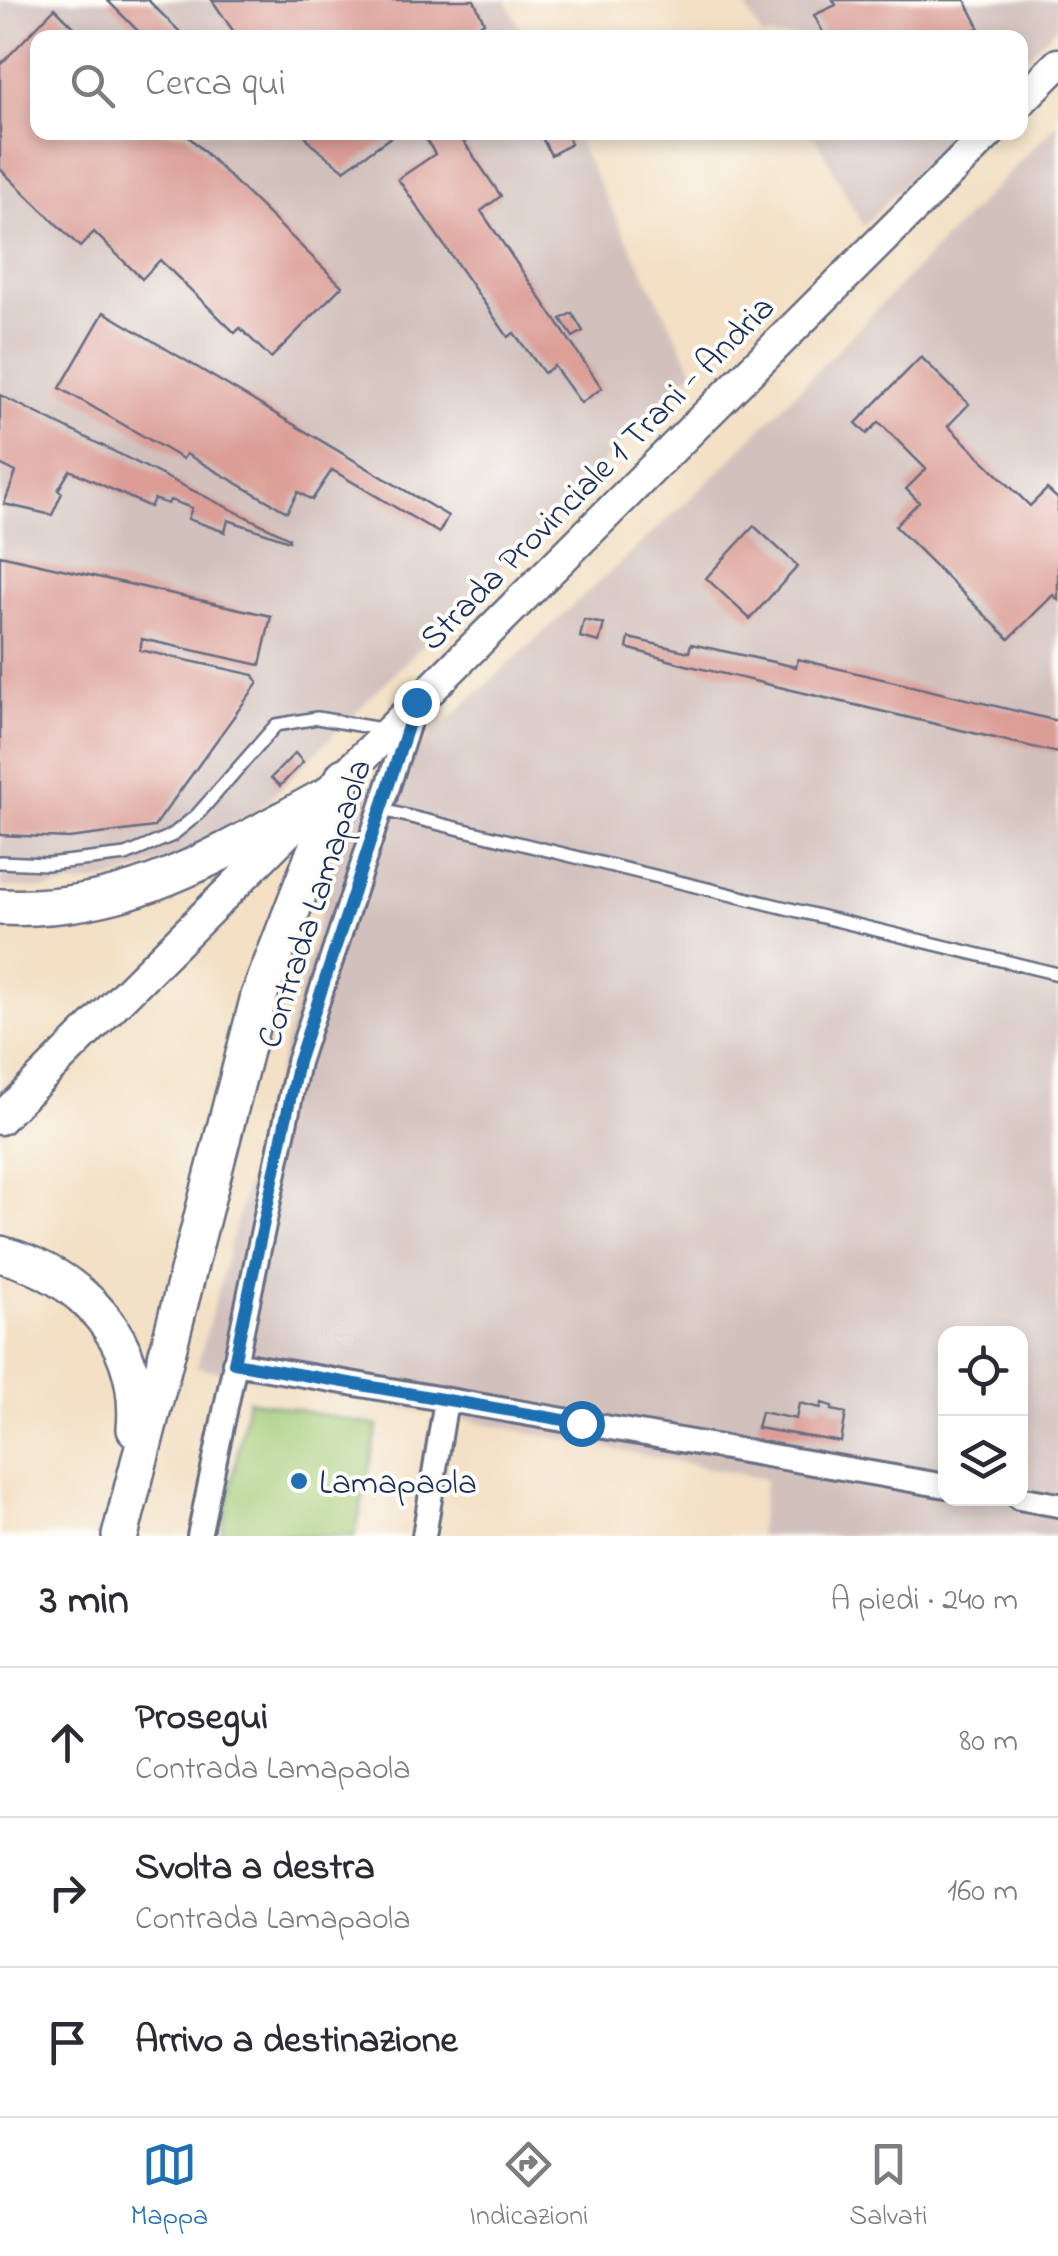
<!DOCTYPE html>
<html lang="it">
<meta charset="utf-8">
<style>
:root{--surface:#fff;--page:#f2f2f3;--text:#2b2b33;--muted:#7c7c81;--line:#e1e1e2;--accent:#1f6fb2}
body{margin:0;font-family:"Indie Flower",sans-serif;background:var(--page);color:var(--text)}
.controls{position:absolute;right:30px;bottom:30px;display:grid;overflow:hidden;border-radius:20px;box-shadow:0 5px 15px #0003}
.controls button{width:90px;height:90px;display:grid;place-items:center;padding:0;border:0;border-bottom:2px solid var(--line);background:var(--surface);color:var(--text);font:50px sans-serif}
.stop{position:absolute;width:30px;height:30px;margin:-22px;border:8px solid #1f6fb2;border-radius:50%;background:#fff}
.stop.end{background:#1f6fb2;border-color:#fff;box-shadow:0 2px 10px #0008}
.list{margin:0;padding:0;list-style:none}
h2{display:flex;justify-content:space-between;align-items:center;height:130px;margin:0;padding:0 40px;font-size:42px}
h2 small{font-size:32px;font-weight:400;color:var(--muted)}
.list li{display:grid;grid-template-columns:65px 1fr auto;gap:30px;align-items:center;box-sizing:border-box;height:150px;padding:0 40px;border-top:2px solid var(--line)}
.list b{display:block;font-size:38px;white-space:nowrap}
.list p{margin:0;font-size:32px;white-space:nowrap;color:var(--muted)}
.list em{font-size:32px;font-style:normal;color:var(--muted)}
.icon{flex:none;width:55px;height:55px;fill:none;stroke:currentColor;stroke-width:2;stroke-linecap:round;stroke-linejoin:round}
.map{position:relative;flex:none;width:1058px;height:1536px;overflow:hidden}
.search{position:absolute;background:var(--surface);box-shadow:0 5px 15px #0003;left:30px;right:30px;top:30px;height:110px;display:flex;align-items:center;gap:25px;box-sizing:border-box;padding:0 35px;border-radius:20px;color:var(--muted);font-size:38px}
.sheet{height:580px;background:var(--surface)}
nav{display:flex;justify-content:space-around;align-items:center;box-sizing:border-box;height:140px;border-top:2px solid var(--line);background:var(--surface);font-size:28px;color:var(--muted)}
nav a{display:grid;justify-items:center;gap:5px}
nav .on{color:var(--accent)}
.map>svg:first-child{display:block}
.industrial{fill:#d1c0bc;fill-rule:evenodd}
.green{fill:#a2ca75;stroke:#5e7c6a;stroke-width:2.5}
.building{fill:#db9d96}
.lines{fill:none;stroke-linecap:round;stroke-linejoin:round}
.service-casing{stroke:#676d82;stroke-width:16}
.minor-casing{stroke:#676d82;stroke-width:28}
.secondary-casing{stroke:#676d82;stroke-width:35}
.primary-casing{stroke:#676d82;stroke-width:40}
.service{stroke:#fff;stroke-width:11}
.minor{stroke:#fff;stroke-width:22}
.secondary{stroke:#fff;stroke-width:30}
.primary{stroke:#fff;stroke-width:35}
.route{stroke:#1f6fb2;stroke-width:12}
.poi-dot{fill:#1f6fb2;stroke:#fdfcf7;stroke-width:4}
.labels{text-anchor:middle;stroke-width:8;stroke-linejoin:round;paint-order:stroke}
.street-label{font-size:35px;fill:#1b2f5e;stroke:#fdfcf7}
.poi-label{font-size:35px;fill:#1b2f5e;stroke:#fdfcf7;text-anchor:start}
</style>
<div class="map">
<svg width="1058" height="1536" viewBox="0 0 1058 1536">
<rect width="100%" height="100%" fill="#fdfcf7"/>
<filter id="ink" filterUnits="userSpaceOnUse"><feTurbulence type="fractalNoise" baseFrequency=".01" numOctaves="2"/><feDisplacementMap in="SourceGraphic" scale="20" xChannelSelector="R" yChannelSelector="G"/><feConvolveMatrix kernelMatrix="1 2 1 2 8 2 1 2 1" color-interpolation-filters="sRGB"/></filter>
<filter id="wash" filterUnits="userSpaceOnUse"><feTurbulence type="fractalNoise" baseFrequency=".0048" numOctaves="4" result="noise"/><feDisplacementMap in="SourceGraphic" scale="40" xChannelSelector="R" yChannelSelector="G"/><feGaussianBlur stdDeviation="2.25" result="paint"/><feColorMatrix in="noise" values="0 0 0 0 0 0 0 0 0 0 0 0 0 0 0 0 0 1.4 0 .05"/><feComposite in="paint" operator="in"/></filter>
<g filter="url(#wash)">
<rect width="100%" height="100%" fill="#f3e0c5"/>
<path class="industrial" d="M0 0H506L525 37 38 38V132L573 133 694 371 257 812 177 857 114 879 46 889 0 887Z
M742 0H1058V25L1021 63 1020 38 762 37Z
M1058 122V1536H758L765 1479 197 1367 349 810 715 476ZM946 1334H1020V1498H946Z
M813 133H954L863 226Z"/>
<path class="green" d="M248 1400 378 1426 355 1536H221Z"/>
<g id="blocks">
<path class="building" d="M107 0H148L186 38H145Z
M212 0H474L484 22 462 38H238Z
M833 0H965L979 27 959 38H826L814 15 836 5Z
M55 8 85 38H38V132H184L342 286 271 358 240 328 235 333 160 260 142 279 94 232 80 247 0 169V65Z
M303 132H398L344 170 312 145Z
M422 132H457L501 196 481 211 602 388 581 403 554 366 544 373 514 333 508 337 398 179 435 154Z
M539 132H565L571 144 551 155Z
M104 312 448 516 439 533 332 470 312 500 298 492 287 512 186 454 183 459 60 388Z
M572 313 583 331 573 337 561 319Z
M921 357 969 404 948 426 1030 506 1047 489 1058 499V600L1053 595 1009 639 895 526 919 502 906 489 926 469 879 422 867 434 856 423Z
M0 395 289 538V541L228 520 225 532 188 519 192 508 170 500 168 504 154 499 150 507 70 470 58 490 62 493 52 515 4 504 16 472 0 464Z
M754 526 798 566 750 619 706 578Z
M0 555 271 616 260 665 142 639 140 650 254 675 258 683 154 827 69 838 0 835Z
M584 620 604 624 599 642 580 637Z
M629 638 689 652 691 644 796 667 798 659 1058 721V753L686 665 627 648Z
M295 753 303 762 280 786 271 778Z
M799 1403 821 1408 822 1403 832 1406V1410L846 1413 841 1442 757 1428 761 1412 796 1419Z"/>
</g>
</g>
<g filter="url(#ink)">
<use href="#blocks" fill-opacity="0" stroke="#676d82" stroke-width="2.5"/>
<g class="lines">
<g class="service-casing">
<path id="service" d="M378 809 1058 974
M0 862 47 864 126 855 171 836 197 815 276 725 317 718 387 730"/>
</g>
<g class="minor-casing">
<path id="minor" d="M234 1363 946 1486
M1019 1498 1058 1505
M199 1536 298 1062 413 710
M424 1536 446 1400"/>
</g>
<g class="secondary-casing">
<path id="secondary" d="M1020 102 1058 64
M0 1119 990 132"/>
</g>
<g class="primary-casing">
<path id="primary" d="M0 907C128 913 215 856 322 798
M0 1254C83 1276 143 1340 135 1429
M120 1536 259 996 344 776"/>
</g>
<use href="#service" class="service"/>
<use href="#minor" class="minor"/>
<use href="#secondary" class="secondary"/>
<use href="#primary" class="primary"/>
</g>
</g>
<g class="lines" filter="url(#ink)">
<path class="route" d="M416 702 298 1062 234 1363 581 1423"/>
</g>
<circle class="poi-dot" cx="299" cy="1481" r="10"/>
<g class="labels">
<g class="street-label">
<text transform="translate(596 472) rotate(-45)" y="12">Strada Provinciale 1 Trani - Andria</text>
<text transform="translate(313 903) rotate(-72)" y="12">Contrada Lamapaola</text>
</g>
<g class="poi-label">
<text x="319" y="1493">Lamapaola</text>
</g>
</g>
</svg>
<div class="controls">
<button><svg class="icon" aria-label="locate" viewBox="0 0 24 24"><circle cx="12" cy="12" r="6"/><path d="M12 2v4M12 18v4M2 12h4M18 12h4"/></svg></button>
<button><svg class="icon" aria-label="layers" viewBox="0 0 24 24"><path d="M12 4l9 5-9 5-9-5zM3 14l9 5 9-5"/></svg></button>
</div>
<div class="stop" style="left:581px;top:1423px"></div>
<div class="stop end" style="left:416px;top:702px"></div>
<div class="search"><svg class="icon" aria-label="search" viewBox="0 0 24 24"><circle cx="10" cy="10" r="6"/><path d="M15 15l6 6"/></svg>Cerca qui</div>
</div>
<section class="sheet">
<h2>3 min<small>A piedi · 240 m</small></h2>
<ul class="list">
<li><svg class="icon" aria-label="ahead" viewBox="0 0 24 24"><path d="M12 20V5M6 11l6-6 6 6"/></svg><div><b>Prosegui</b><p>Contrada Lamapaola</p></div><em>80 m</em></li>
<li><svg class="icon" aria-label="right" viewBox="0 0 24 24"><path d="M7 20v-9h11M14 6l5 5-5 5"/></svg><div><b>Svolta a destra</b><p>Contrada Lamapaola</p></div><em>160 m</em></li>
<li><svg class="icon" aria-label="arrive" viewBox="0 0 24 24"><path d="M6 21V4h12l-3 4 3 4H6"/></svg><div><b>Arrivo a destinazione</b></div></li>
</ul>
</section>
<nav>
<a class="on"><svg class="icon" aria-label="map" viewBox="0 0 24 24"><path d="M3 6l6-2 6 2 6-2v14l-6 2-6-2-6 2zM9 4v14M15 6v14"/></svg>Mappa</a>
<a><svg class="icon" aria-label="directions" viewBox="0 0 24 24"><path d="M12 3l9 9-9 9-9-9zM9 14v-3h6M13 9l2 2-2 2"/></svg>Indicazioni</a>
<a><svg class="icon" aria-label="saved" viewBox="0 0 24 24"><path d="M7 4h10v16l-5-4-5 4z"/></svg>Salvati</a>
</nav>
